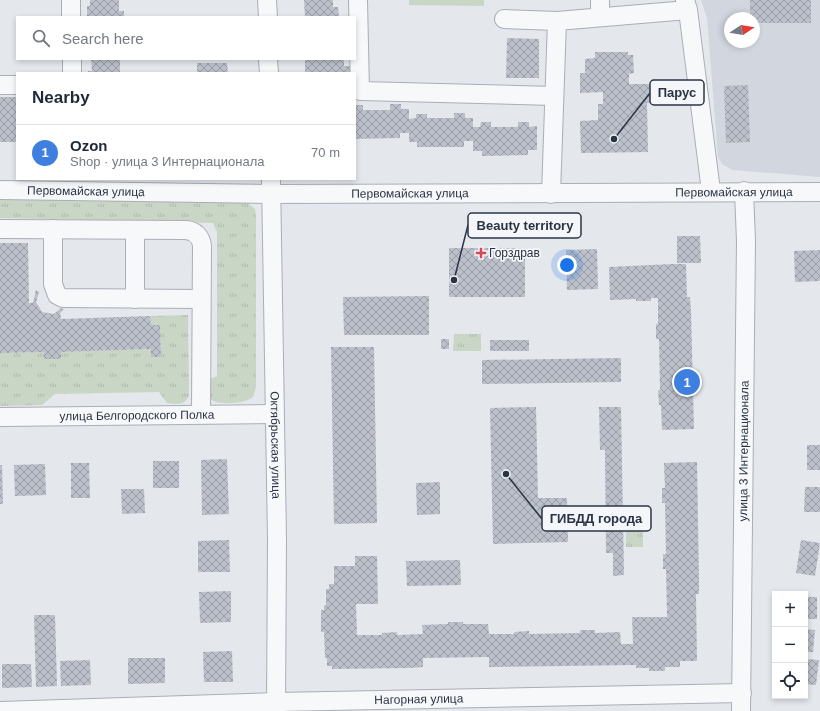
<!DOCTYPE html>
<meta charset="utf-8">
<style>
:root{--surface:#fff;--page:#f2f2f3;--text:#1f2937;--muted:#747a83;--line:#e0e1e3;--accent:#7c3aed}
body{margin:0;font-family:Arial,sans-serif;background:var(--page);color:var(--text)}
.controls{position:absolute;right:12px;bottom:12px;display:grid;overflow:hidden;border-radius:0px;box-shadow:0 2px 6px #0003}
.controls button{width:36px;height:36px;display:grid;place-items:center;padding:0;border:0;border-bottom:1px solid var(--line);background:var(--surface);color:var(--text);font:20px sans-serif}
.compass{position:absolute;left:724px;top:12px;width:36px;height:36px;border-radius:50%;background:var(--surface);box-shadow:0 2px 6px #0003;rotate:78deg}
.you{position:absolute;left:567px;top:265px;width:14px;height:14px;margin:-10px;border:3px solid #fff;border-radius:50%;background:#1a73e8;box-shadow:0 0 0 6px #1a73e833}
.badge{display:grid;place-items:center;width:26px;height:26px;border-radius:50%;background:var(--accent);color:#fff;font-size:13px;font-weight:700}
.pin{position:absolute;translate:-50% -50%;border:2px solid #fff;box-shadow:0 1px 4px #0006}
.list{margin:0;padding:0;list-style:none}
h2{display:flex;justify-content:space-between;align-items:center;height:52px;margin:0;padding:0 16px;font-size:17px}
h2 small{font-size:13px;font-weight:400;color:var(--muted)}
.list li{display:grid;grid-template-columns:26px 1fr auto;gap:12px;align-items:center;box-sizing:border-box;height:56px;padding:0 16px;border-top:1px solid var(--line)}
.list b{display:block;font-size:15px;white-space:nowrap}
.list p{margin:0;font-size:13px;white-space:nowrap;color:var(--muted)}
.list em{font-size:13px;font-style:normal;color:var(--muted)}
.icon{flex:none;width:22px;height:22px;fill:none;stroke:currentColor;stroke-width:2;stroke-linecap:round;stroke-linejoin:round}
.map{position:relative;flex:none;width:820px;height:711px;overflow:hidden}
.search{position:absolute;background:var(--surface);box-shadow:0 2px 6px #0003;left:16px;top:16px;width:340px;height:44px;display:flex;align-items:center;gap:10px;box-sizing:border-box;padding:0 14px;border-radius:0px;color:var(--muted);font-size:15px}
.panel{position:absolute;background:var(--surface);box-shadow:0 2px 6px #0003;left:16px;top:72px;width:340px;height:108px;border-radius:0px}
.map>svg:first-child{display:block}
.built{fill:#d2d6de;fill-rule:evenodd}
.grass{fill:url(#grass-tufts)}
.garden{fill:#c9d6c5}
.building{fill:url(#building-cross-hatch)}
.lines{fill:none;stroke-linecap:round;stroke-linejoin:round}
.minor-casing{stroke:#a9aeb7;stroke-width:20}
.minor{stroke:#f7f8fa;stroke-width:18}
.poi-dot{fill:#d1495b;stroke:#f4f6f9;stroke-width:1.5}
.labels{text-anchor:middle;stroke-width:3.5;stroke-linejoin:round;paint-order:stroke}
.street-label{font-size:12px;fill:#2b3445;stroke:#f4f6f9}
.poi-label{font-size:12px;fill:#2b3445;stroke:#f4f6f9;text-anchor:start}
.leader{fill:none;stroke:#2b3445;stroke-width:1.5}
.callout-dot{fill:#2b3445;stroke:#f4f6f9;stroke-width:1.5}
.callout{fill:#f4f6f9;stroke:#2b3445;stroke-width:1.5}
.callout-label{font-size:13px;text-anchor:middle;font-weight:bold;fill:#2b3445}
</style>
<div class="map">
<svg width="820" height="711" viewBox="0 0 820 711">
<defs>
<pattern id="grass-tufts" width="24" height="20" patternUnits="userSpaceOnUse"><rect width="24" height="20" fill="#c9d6c5"/><path d="M3 7l-1-3M5 7V3M7 7l1-3M15 17l-1-3M17 17v-4M19 17l1-3" fill="none" stroke="#adb8ab"/></pattern>
<pattern id="building-cross-hatch" width="8" height="8" patternUnits="userSpaceOnUse"><rect width="8" height="8" fill="#bbc0ca"/><path d="M0 0l8 8M0 8l8-8" fill="none" stroke="#989da6"/></pattern>
</defs>
<rect width="100%" height="100%" fill="#e4e7ec"/>
<path class="built" d="M701 0H820V177L733 170 723 165 718 157 707 18ZM730 18H754V42H730Z"/>
<path class="grass" d="M0 198 246 202 255 209 256 215V387L253 397C245 404 216 406 209 398L208 380 217 376V232L213 223 0 218Z
M188 315 189 395C185 406 177 404 167 403L159 392 55 394 42 405 0 406V353L44 352V359H61V352L151 349V357H161L160 325H151L150 316Z
M454 334H481V351H453Z
M626 523H643V547H626Z"/>
<path class="garden" d="M409 0H484V6L409 5Z"/>
<path class="building" d="M90 0H119V11H124V17H87V6H90Z
M304 0H333V7H338L339 17H305Z
M750 0H811V23H754V18H750Z
M507 38 539 39V78H506Z
M595 52H628V55H633L634 73 629 74V84H652V103H647L648 152 581 153 580 121 598 120V104H603V92L580 93V73H585V59L595 58Z
M91 59H120V73H88V71H92Z
M305 59H344V66H351V73H305Z
M197 63H227L228 73H197Z
M748 85 750 142 726 143 724 86Z
M0 97H17V142H0Z
M390 104H401V109H409V119L416 118V114H427V118H454V113H465V118H473V127H480L481 122H491V127H518V122H529V127L537 126V150H528V155L482 156V151H473V141H464V147H417V142H409V133H400V138L355 139V105H363V110H390Z
M677 236H700L701 263H677Z
M0 243H28L29 303H33L36 290 39 292 36 302 42 312 54 314 61 308 64 309 60 313 61 319 150 316 151 325H160L161 357H151V349L61 352V359H44V352L0 353Z
M449 248H525V297H449Z
M597 249 598 289 567 290 566 250Z
M820 250V281L795 282 794 251Z
M672 264H686L687 297H690L691 311 694 429 662 430 661 405H659L658 390H660L659 339H656V324H658V298H651V301H636V299L610 300 609 267Z
M429 296V335H344L343 297Z
M441 339H449V349H441Z
M490 340H529V351H490Z
M331 347H374L377 523 334 524Z
M621 358V382L482 384V360Z
M536 407 538 498H567L568 542 493 544 490 408Z
M599 407H621L624 575 613 576V553H606L605 450H600Z
M807 445H820V470H807Z
M227 459 229 514 202 515 201 460Z
M153 461H179V488H153Z
M697 462 699 580V594H696L697 661H680V667H665V671H649V668H636V665L489 667V657L423 658V667L409 668 332 669V666H327V658H325L324 632H321V610H324V606L326 605V589H329V584H334V566H355V556H377L378 604H356L357 635H382V633L397 632V635L423 634 422 625 448 624V622H463V624H488L489 634H514V632L529 631V634L580 633V630H595V633L620 632 621 644H633L632 617H667L666 569H663V554H666L665 503H662V488H665L664 463Z
M71 463H89L90 498H71Z
M45 464 46 495 15 496 14 465Z
M0 465H2L3 504H0Z
M440 482V514L417 515 416 483Z
M805 487H820V512H804Z
M121 489H144L145 513 122 514Z
M229 540 230 572H198V541Z
M801 540 820 543 815 576 796 573Z
M460 560 461 585 407 586 406 561Z
M231 591V622L200 623 199 592Z
M805 597H817V619H805Z
M34 615H55L57 686 36 687Z
M805 629 815 630 813 652H805Z
M232 651 233 682H204L203 652Z
M128 658H165V683L128 684Z
M805 659 819 660 816 685 805 684Z
M90 660 91 685 61 686 60 661Z
M2 664H31L32 687 2 688Z"/>
<g class="lines">
<g class="minor-casing">
<g id="minor">
<path d="M71 0V17"/>
<path d="M267 0 268 17"/>
<path d="M358 0 360 91 554 96"/>
<path d="M685 0 688 10 711 191"/>
<path d="M600 17V0"/>
<path d="M504 19 557 21"/>
<path d="M72 59V73"/>
<path d="M268 59 269 73"/>
<path d="M0 85H17"/>
<path id="s1" d="M271 179 277 540 276 711"/>
<path id="s2" d="M0 190 272 194 820 192"/>
<path d="M551 194 557 21 688 10"/>
<path d="M0 229 186 230C195 231 201 236 202 246L201 414"/>
<path d="M53 229V284L57 295 63 298 201 299"/>
<path d="M135 299V230"/>
<path id="s3" d="M0 417 273 414"/>
<path id="s4" d="M0 711 276 702 742 693"/>
<path id="s5" d="M741 711 746 241 744 191"/>
</g>
</g>
<use href="#minor" class="minor"/>
</g>
<path class="poi-dot" d="M479 247h4v4h4v4h-4v4h-4v-4h-4v-4h4z"/>
<g class="labels">
<g class="street-label">
<text dy="4" stroke="none"><textPath href="#s2" startOffset="86">Первомайская улица</textPath></text>
<text dy="4" stroke="none"><textPath href="#s2" startOffset="734">Первомайская улица</textPath></text>
<text dy="4" stroke="none"><textPath href="#s2" startOffset="410">Первомайская улица</textPath></text>
<text dy="4" stroke="none"><textPath href="#s3" startOffset="137">улица Белгородского Полка</textPath></text>
<text dy="4" stroke="none"><textPath href="#s1" startOffset="266">Октябрьская улица</textPath></text>
<text dy="4" stroke="none"><textPath href="#s5" startOffset="260">улица 3 Интернационала</textPath></text>
<text dy="4" stroke="none"><textPath href="#s4" startOffset="419">Нагорная улица</textPath></text>
</g>
<g class="poi-label">
<text x="489" y="257">Горздрав</text>
</g>
</g>
<path class="leader" d="M614 139L650 93M454 280L468 225M506 474L542 519"/>
<g class="callout-dot">
<circle cx="614" cy="139" r="4"/>
<circle cx="454" cy="280" r="4"/>
<circle cx="506" cy="474" r="4"/>
</g>
<g class="callout">
<rect x="650" y="80" width="54" height="25" rx="4"/>
<rect x="468" y="213" width="113" height="25" rx="4"/>
<rect x="542" y="506" width="109" height="25" rx="4"/>
</g>
<g class="callout-label">
<text x="677" y="97">Парус</text>
<text x="525" y="230">Beauty territory</text>
<text x="596" y="523">ГИБДД города</text>
</g>
</svg>
<div class="controls">
<button>+</button>
<button>−</button>
<button><svg class="icon" aria-label="locate" viewBox="0 0 24 24"><circle cx="12" cy="12" r="6"/><path d="M12 2v4M12 18v4M2 12h4M18 12h4"/></svg></button>
</div>
<svg class="compass" viewBox="-18 -18 36 36"><path d="M0-13l5 13h-10z" fill="#e53935"/><path d="M0 13l5-13h-10z" fill="#747a83"/></svg>
<div class="you"></div>
<div class="pin badge" style="left:687px;top:382px;background:#3f7fe0">1</div>
<div class="search"><svg class="icon" aria-label="search" viewBox="0 0 24 24"><circle cx="10" cy="10" r="6"/><path d="M15 15l6 6"/></svg>Search here</div>
<section class="panel">
<h2>Nearby<small></small></h2>
<ul class="list">
<li><span class="badge" style="background:#3f7fe0">1</span><div><b>Ozon</b><p>Shop · улица 3 Интернационала</p></div><em>70 m</em></li>
</ul>
</section>
</div>
